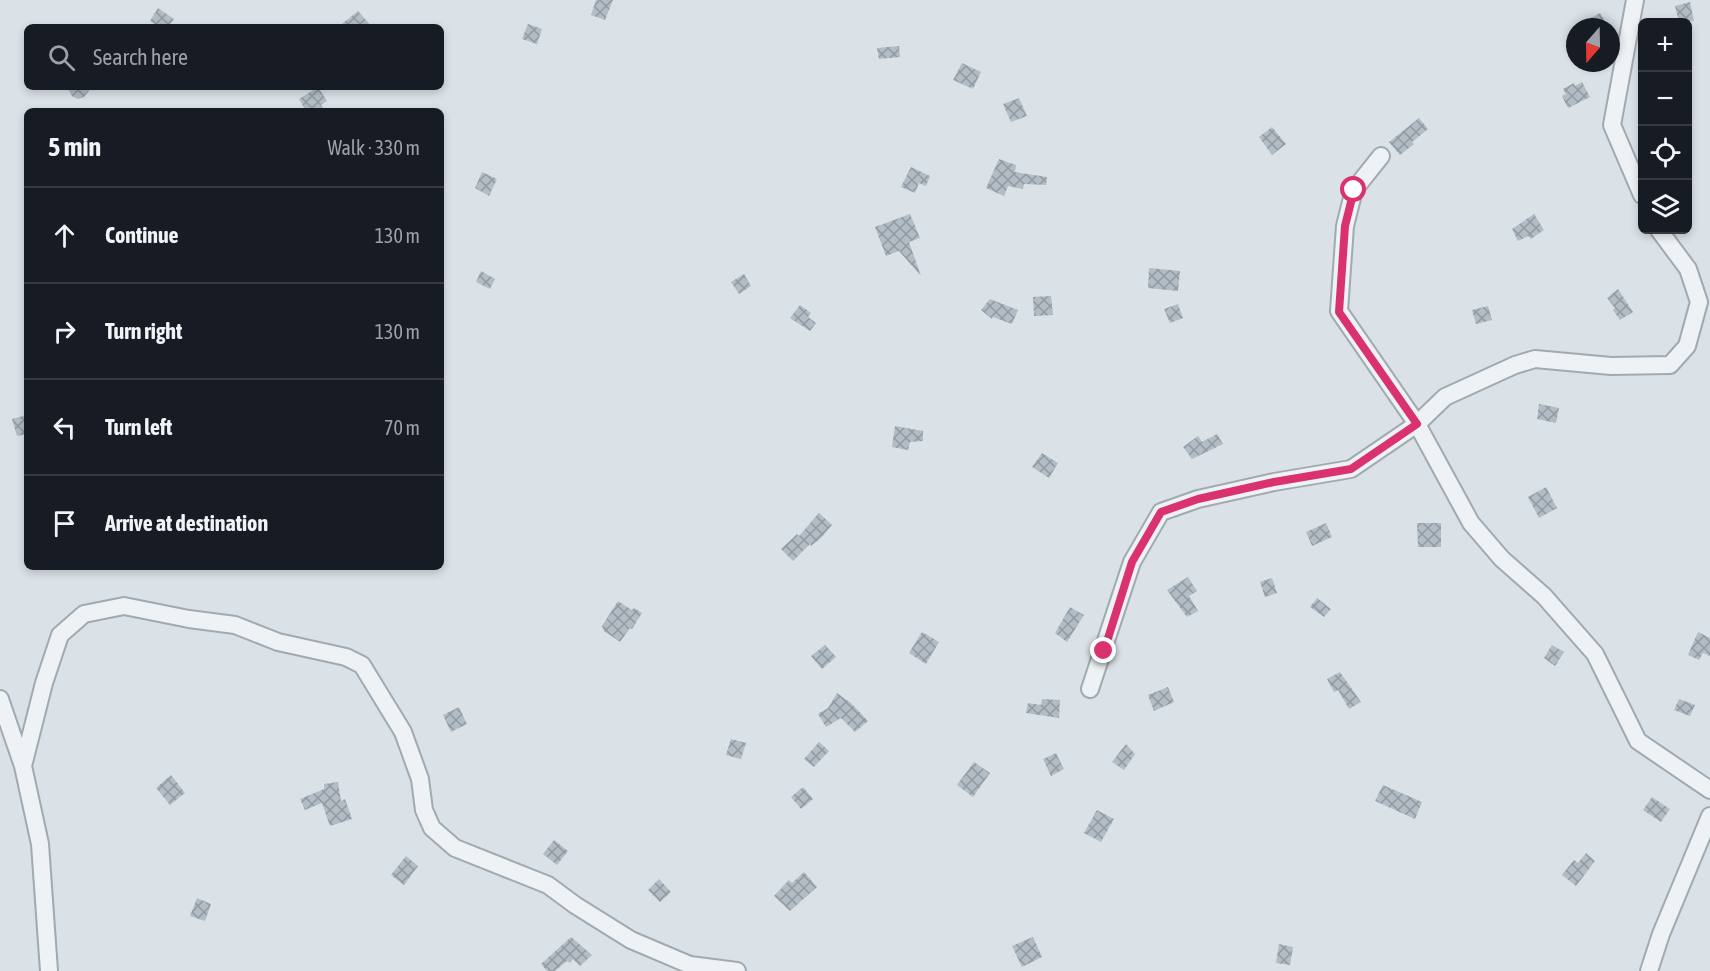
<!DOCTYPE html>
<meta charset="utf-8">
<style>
:root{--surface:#171b24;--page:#20242c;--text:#f1f3f6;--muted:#9ea1a6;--line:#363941}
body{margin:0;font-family:"Asap Condensed",sans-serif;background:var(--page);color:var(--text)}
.controls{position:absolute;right:18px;top:18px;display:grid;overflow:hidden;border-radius:9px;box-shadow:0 3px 9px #0003}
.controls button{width:54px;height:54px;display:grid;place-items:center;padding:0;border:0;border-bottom:2px solid var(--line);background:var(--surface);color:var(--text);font:30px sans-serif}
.compass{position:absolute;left:1566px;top:18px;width:54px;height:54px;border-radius:50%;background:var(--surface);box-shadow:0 3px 9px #0003;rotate:200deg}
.stop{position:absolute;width:18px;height:18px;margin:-14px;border:4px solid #da326e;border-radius:50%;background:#fff}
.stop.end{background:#da326e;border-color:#fff;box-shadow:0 2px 6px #0008}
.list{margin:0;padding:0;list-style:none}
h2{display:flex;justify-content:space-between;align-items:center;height:78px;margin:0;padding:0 24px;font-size:26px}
h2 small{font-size:20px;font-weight:400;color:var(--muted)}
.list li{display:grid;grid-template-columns:39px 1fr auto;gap:18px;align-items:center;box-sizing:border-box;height:96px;padding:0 24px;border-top:2px solid var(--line)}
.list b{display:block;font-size:22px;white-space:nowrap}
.list em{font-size:20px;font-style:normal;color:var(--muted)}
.icon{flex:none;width:33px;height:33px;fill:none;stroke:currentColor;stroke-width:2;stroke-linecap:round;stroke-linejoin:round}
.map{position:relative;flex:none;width:1710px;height:971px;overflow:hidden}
.search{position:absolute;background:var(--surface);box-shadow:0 3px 9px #0003;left:24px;top:24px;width:420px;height:66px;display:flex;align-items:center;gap:15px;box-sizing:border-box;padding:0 21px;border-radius:9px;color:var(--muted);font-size:22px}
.panel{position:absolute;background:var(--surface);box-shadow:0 3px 9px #0003;left:24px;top:108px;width:420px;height:462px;border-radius:9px}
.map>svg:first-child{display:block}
.building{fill:url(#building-cross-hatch)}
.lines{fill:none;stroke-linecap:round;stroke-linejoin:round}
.minor-casing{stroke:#a0aab1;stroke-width:20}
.minor{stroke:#eef2f5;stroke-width:16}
.route{stroke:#da326e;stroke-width:8}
</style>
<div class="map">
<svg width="1710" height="971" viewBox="0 0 1710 971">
<defs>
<pattern id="building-cross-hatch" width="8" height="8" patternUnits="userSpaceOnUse" patternTransform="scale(1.5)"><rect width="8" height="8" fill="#b2bcc4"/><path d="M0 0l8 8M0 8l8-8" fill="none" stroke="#9199a1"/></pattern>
</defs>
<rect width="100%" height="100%" fill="#dbe2e7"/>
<path class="building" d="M596 0H613L605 20 591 15Z
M1690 2 1694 21 1679 22 1675 6Z
M158 8 174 19 168 27H159L150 21Z
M358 11 372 27H338Z
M1600 13 1608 27H1574Z
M528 24 542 29 537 44 522 39Z
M899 46 900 57 879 59 877 48Z
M962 63 981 72 973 89 953 80Z
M1582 82 1590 97 1568 108 1562 96 1566 94 1563 89 1574 83 1575 86Z
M67 87H92L84 97 78 99 72 96Z
M318 87 327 101 321 105 325 111H306L299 99Z
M1019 98 1027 116 1011 122 1003 104Z
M1419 118 1428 129 1412 142 1414 144 1400 155 1389 142Z
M1272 127 1286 144 1272 155 1259 137Z
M999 159 1016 165 1015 172 1047 177 1046 185 1024 184 1023 189 1008 186 1004 196 986 188Z
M911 167 930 176 926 186 919 183 915 193 901 187Z
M482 172 497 179 489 196 475 188Z
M910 214 920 238 909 242 921 276 899 251 886 256 875 227Z
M1534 214 1544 230 1531 239 1528 236 1518 241 1512 229Z
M1149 268 1180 271 1178 291 1148 288Z
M481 271 495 279 490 289 476 282Z
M744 274 751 286 739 294 731 282Z
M1618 289 1633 312 1620 320 1613 310 1615 308 1607 298Z
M1051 296 1053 315 1034 316 1033 297Z
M990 299 1018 310 1012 324 993 317 992 319 981 310Z
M1178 304 1183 318 1170 323 1164 309Z
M800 305 811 313 808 317 816 323 810 331 790 318Z
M1488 306 1492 320 1476 324 1472 310Z
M1539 404 1559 408 1556 423 1537 419Z
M27 415V434L17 436 12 419Z
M895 426 923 431V441L910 442 908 450 892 447Z
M1217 434 1223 444 1192 459 1183 447 1198 436 1202 442Z
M1042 453 1058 463 1049 478 1032 467Z
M1546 487 1557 508 1539 518 1528 497Z
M819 513 832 525 821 538 811 546 810 544 793 561 781 549 797 534 799 536Z
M1326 523 1332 537 1312 546 1306 532Z
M1417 523H1441V547H1418Z
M1188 577 1197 591 1189 596 1198 611 1187 617 1167 590Z
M1272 578 1277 593 1265 597 1260 582Z
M1317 598 1331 609 1324 617 1310 607Z
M618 601 632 610 634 608 642 613 632 629 630 628 620 642 604 631 602 626Z
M1070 607 1084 615 1067 642 1055 633Z
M922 632 939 642 926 664 909 653Z
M1698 632 1710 638V656L1703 653 1699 660 1688 655Z
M825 645 836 657 822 669 811 656Z
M1552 645 1564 652 1555 666 1544 658Z
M1340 672 1361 702 1349 709 1338 690 1334 692 1327 679Z
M1168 687 1174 702 1154 711 1148 695Z
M837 693 851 703 868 721 855 732 841 718 826 727 818 714 828 708Z
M1042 699 1060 700 1059 718 1026 713 1028 703 1041 705Z
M1679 699 1695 705 1690 716 1674 710Z
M459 707 467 724 451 732 443 715Z
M731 739 746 743 741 759 726 755Z
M819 742 829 751 814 767 804 759Z
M1126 744 1135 754 1124 770 1112 762Z
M1056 753 1064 769 1051 776 1043 759Z
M974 762 990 773 973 797 957 785Z
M171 775 185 793 170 805 156 788Z
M338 782 341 801 345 799 352 819 330 826 322 803 305 810 300 799 324 789V784Z
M1383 785 1422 802 1415 819 1375 801Z
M803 787 813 799 801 809 791 797Z
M1652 797 1670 809 1661 822 1643 810Z
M1097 810 1114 819 1101 842 1084 833Z
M554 840 568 851 557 865 543 854Z
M1586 853 1595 861 1576 886 1562 875 1574 860 1578 863Z
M406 856 418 866 404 885 391 875Z
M804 872 817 887 790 911 774 896 789 880 792 883Z
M659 879 671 892 660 902 648 890Z
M197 898 211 904 205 921 190 916Z
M571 937 592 955 580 966 573 959 570 963 567 961 555 971H547L541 964Z
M1033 937 1042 957 1022 967 1012 946Z
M1279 944 1293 947 1290 965 1276 963Z"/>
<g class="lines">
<g class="minor-casing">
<path id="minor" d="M1635 0 1612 125 1642 195
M1381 156 1354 190 1345 226 1339 311 1417 424 1445 397 1515 365 1535 359 1611 366 1670 365 1687 346 1699 302 1688 269 1659 230
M1090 689 1132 562 1161 512 1198 499 1274 482 1351 469 1417 424 1471 523 1502 559 1544 596 1595 654 1638 741 1710 790
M0 699 23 766 40 844 49 971
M23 766 44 683 60 635 84 614 124 606 189 619 235 625 278 642 346 657 362 665 403 732 420 779 424 810 432 828 455 848 548 885 575 905 631 940 690 965 737 971
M1649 971 1661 934 1710 816"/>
</g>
<use href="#minor" class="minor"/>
</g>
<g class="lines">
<path class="route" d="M1104 651 1132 562 1161 512 1198 499 1274 482 1351 469 1417 424 1339 312 1345 226 1354 190"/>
</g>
</svg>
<div class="controls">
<button>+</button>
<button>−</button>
<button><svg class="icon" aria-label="locate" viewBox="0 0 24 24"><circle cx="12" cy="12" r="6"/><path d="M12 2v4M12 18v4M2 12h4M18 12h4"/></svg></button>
<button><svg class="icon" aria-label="layers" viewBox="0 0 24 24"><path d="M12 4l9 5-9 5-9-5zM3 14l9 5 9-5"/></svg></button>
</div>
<svg class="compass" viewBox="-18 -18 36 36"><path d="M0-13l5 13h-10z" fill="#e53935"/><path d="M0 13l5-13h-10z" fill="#9ea1a6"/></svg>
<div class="stop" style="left:1354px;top:190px"></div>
<div class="stop end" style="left:1104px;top:651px"></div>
<div class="search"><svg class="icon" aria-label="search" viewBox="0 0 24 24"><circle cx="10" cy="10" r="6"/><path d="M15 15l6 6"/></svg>Search here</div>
<section class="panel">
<h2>5 min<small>Walk · 330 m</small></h2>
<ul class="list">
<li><svg class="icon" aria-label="ahead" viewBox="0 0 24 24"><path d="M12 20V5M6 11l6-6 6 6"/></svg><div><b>Continue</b></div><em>130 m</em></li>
<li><svg class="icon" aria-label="right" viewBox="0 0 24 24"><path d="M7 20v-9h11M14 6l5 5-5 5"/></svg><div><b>Turn right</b></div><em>130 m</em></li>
<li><svg class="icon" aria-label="left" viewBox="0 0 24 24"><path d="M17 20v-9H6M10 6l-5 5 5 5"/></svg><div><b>Turn left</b></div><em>70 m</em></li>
<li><svg class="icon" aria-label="arrive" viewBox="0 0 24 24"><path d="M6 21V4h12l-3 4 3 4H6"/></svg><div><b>Arrive at destination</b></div></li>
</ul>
</section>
</div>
